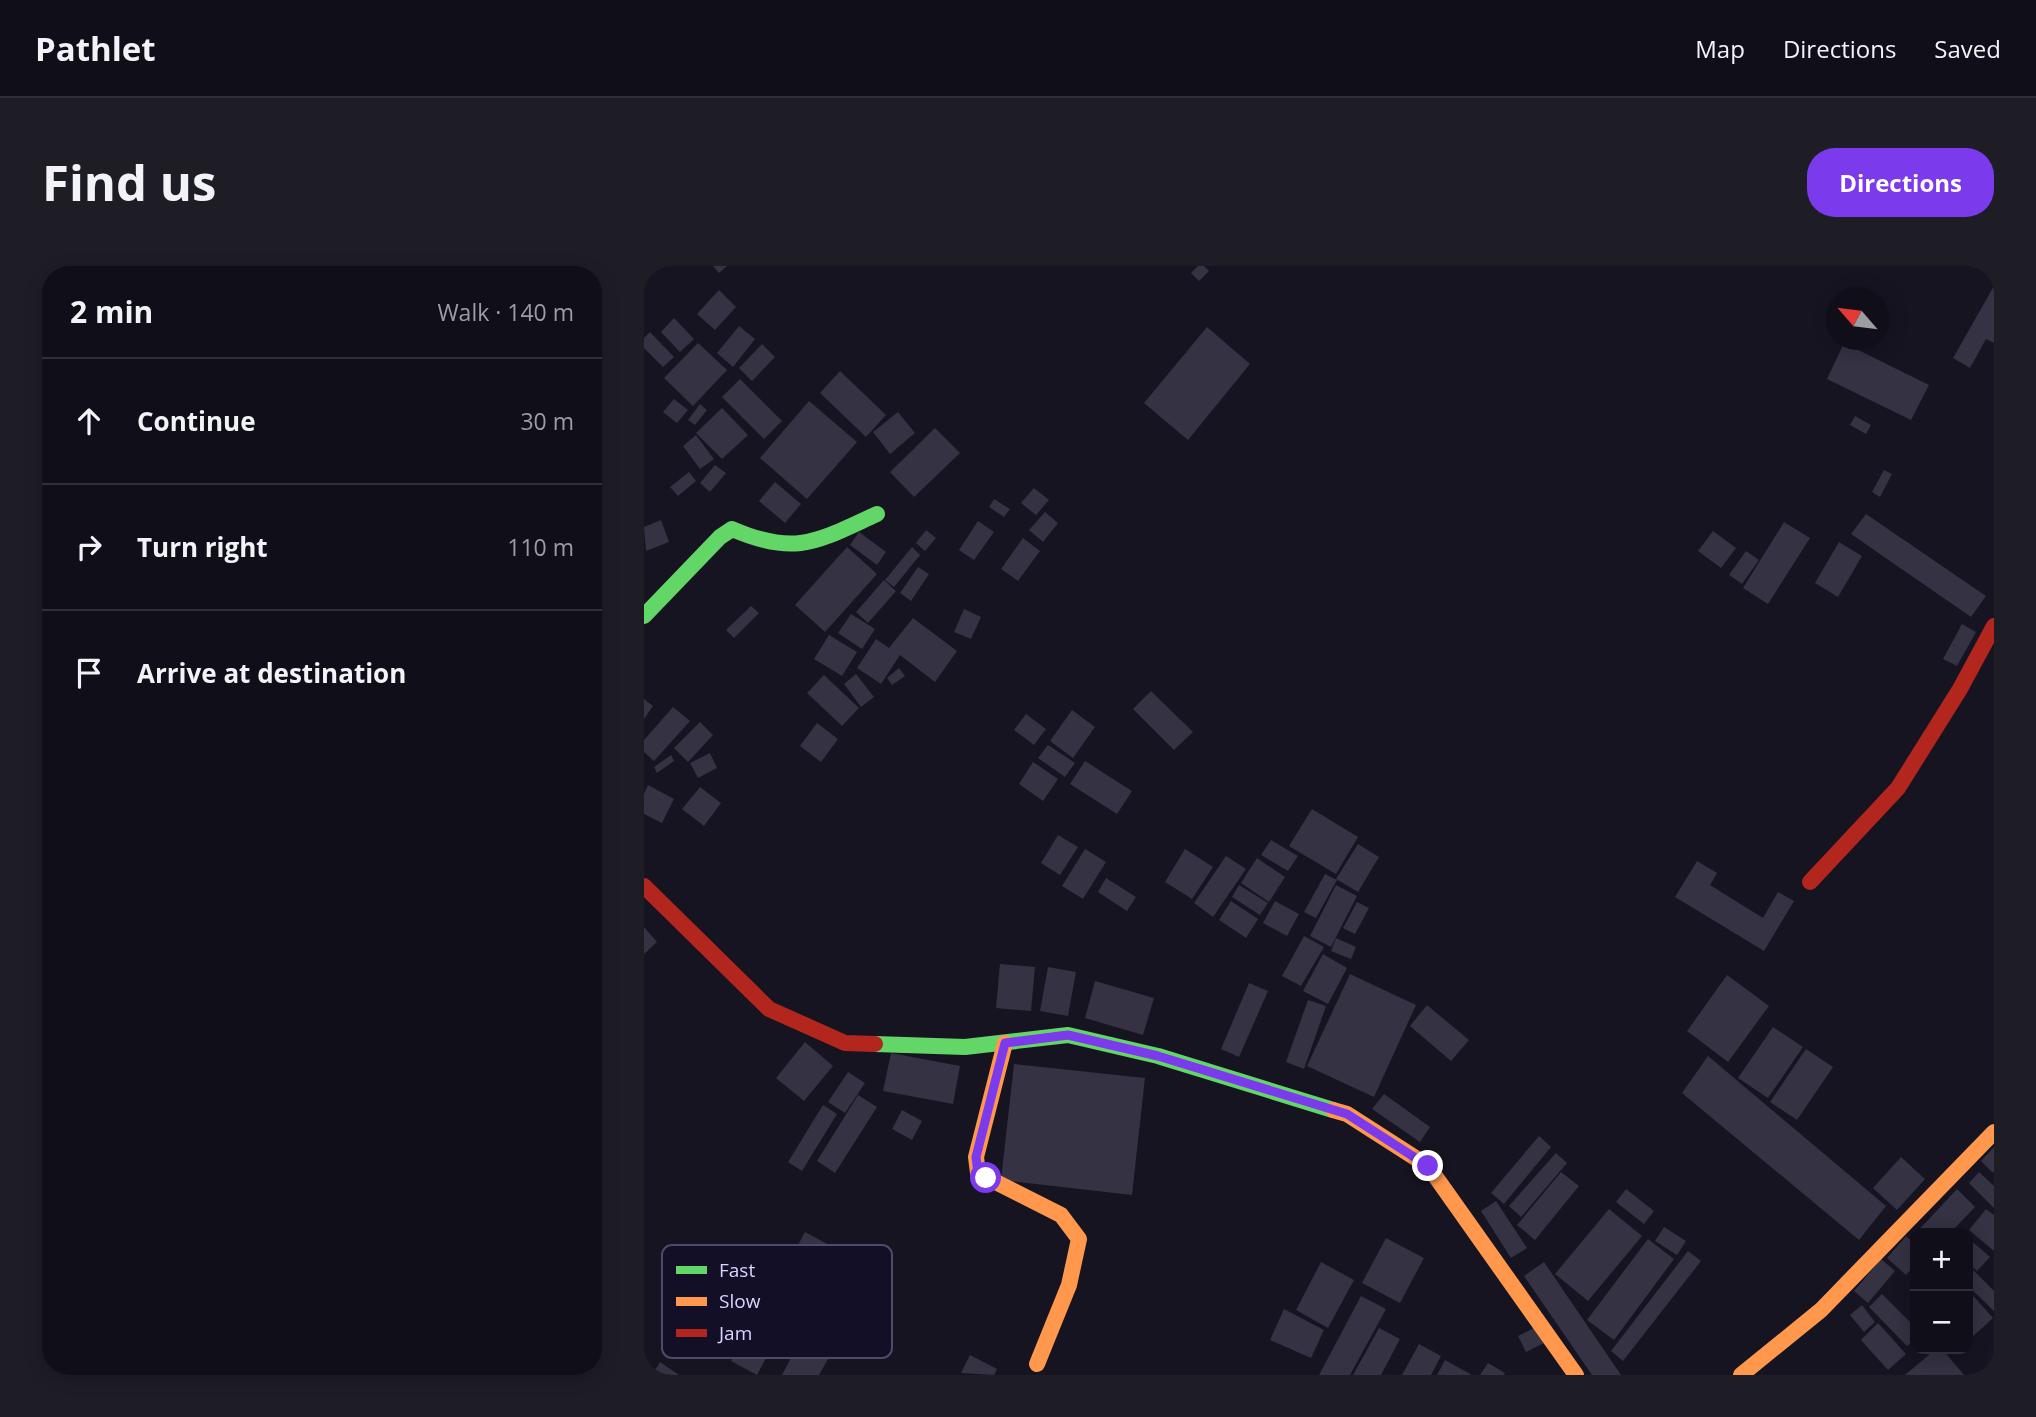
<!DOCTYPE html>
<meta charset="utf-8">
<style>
:root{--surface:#100f19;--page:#1e1d26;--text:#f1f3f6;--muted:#9c9ca2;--line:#302f38;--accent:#7c3aed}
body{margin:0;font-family:"Open Sans",sans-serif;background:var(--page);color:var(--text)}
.controls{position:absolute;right:21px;bottom:21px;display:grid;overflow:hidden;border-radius:14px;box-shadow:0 4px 18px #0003}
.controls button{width:63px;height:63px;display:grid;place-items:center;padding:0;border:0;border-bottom:2px solid var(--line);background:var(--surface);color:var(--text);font:35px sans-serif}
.compass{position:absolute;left:1182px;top:21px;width:63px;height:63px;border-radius:50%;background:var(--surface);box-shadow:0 4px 18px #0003;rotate:298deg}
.stop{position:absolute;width:21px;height:21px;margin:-16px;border:5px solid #7c3aed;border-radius:50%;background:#fff}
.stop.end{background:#7c3aed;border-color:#fff;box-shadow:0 2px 7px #0008}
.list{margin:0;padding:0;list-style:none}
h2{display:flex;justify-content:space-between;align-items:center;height:91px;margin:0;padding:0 28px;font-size:30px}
h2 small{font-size:23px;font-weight:400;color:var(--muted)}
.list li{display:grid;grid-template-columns:46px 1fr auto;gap:21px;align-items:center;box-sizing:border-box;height:126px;padding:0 28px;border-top:2px solid var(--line)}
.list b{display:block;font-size:26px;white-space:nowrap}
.list em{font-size:23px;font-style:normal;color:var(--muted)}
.icon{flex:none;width:38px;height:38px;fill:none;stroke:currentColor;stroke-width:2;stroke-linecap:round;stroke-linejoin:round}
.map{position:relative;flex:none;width:1350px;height:1109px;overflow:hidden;border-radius:28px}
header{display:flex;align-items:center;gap:42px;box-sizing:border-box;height:98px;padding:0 35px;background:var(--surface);border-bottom:2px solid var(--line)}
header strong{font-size:33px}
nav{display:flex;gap:38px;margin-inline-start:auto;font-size:24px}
.intro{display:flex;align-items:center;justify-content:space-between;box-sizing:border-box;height:168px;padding:0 42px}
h1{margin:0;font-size:49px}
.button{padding:18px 32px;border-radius:28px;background:var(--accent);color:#fff;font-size:24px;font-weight:700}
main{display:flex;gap:42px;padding:0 42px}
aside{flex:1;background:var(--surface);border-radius:28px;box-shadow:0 4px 18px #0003}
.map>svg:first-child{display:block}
.building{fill:#343243}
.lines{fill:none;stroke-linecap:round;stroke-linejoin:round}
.fast{stroke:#63d668;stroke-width:16}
.slow{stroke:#ff974d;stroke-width:16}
.jam{stroke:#b3261e;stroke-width:16}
.route{stroke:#7c3aed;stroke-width:9}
.key{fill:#130f26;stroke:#4e4a67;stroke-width:2}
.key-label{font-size:19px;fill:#d9d4ff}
</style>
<header>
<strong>Pathlet</strong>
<nav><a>Map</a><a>Directions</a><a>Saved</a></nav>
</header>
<div class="intro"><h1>Find us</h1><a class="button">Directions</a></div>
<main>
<aside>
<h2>2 min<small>Walk · 140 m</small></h2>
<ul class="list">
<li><svg class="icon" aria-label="ahead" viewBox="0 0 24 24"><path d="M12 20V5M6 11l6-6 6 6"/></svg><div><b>Continue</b></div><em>30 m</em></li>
<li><svg class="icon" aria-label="right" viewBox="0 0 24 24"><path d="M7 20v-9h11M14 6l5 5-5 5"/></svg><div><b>Turn right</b></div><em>110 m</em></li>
<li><svg class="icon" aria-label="arrive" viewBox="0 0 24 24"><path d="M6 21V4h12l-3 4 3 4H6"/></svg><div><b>Arrive at destination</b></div></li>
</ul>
</aside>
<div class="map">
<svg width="1350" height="1109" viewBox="0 0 1350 1109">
<rect width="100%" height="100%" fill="#161421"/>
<path class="building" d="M69 0H83L75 7Z
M554 0H560L565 5 555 15 547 7Z
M1350 20V77L1342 73 1326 102 1309 92Z
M75 24 92 41 71 64 53 48Z
M30 52 50 73 36 86 17 66Z
M95 60 111 73 89 101 73 87Z
M563 61 606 98 544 174 500 137Z
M6 66 30 91 19 101 0 82V72Z
M54 77 83 104 49 140 20 112Z
M1200 77 1285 119 1267 154 1183 113Z
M118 78 131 91 108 115 95 102Z
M196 105 242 149 222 171 176 127Z
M96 113 138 155 120 173 78 131Z
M30 133 44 144 33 157 19 146Z
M165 135 213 176 163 233 116 192Z
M56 138 63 144 51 159 44 154Z
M78 142 104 169 78 193 52 167Z
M254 146 271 167 246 188 229 166Z
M1211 150 1227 159 1222 168 1206 159Z
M291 162 316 187 270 231 246 206Z
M52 169 70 193 56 203 39 180Z
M71 199 82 207 66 226 56 217Z
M1240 204 1248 208 1236 231 1228 226Z
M45 206 52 215 34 230 26 221Z
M131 216 157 238 141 257 115 235Z
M390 222 405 234 392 249 377 237Z
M350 233 366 243 360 251 345 241Z
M401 246 414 257 399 276 385 264Z
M1222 248 1342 330 1327 351 1207 268Z
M17 254 25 276 2 285 0 261Z
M334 255 350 266 330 294 315 284Z
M1140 256 1166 272 1124 338 1099 322Z
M282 264 292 272 281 285 272 277Z
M1069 265 1092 282 1077 302 1054 285Z
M215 266 242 286 233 299 206 279Z
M379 272 396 285 374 315 357 303Z
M1195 276 1218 290 1194 331 1171 317Z
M203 281 233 308 181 366 151 339Z
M268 281 276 289 250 321 241 314Z
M1102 285 1115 294 1098 318 1085 309Z
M274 301 285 308 267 335 256 327Z
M240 314 252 325 224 357 212 346Z
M107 340 115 347 90 372 82 364Z
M320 343 337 351 327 373 310 366Z
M207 348 231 363 218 383 194 367Z
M269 352 313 385 291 416 256 389 237 418 213 402 232 373 245 382Z
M1318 358 1332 366 1313 400 1299 393Z
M185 369 213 386 198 410 170 393Z
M255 402 261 410 248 419 243 412Z
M212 408 230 431 217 441 200 418Z
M180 409 215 442 198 460 163 427Z
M507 425 549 466 530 484 489 443Z
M0 433 9 440 0 453Z
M29 441 46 455 10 495 0 486V474Z
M428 444 451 461 429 492 406 475Z
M382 448 402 463 390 479 370 464Z
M56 456 69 469 44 496 30 482Z
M173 457 194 473 177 496 156 480Z
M404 479 431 497 421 511 394 492Z
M66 487 73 502 54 512 46 497Z
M27 489 30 495 13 507 10 501Z
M441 495 488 525 473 548 426 518Z
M389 496 414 513 399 535 375 518Z
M4 519 30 533 18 557 0 548V528Z
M56 521 77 537 60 560 38 543Z
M668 543 714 571 692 608 645 580Z
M414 569 434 581 416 609 397 597Z
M627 574 654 590 644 605 617 589Z
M714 578 735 591 714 626 692 613Z
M441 583 462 596 439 633 418 620Z
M541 583 569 601 548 633 521 616Z
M582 590 602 603 569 651 550 637Z
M613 592 641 611 625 636 597 617Z
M1053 595 1073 607 1066 619 1119 652 1134 626 1150 635 1120 685 1031 631Z
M681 608 693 614 672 652 660 646Z
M462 612 492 631 483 645 454 626Z
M595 619 624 637 616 649 588 631Z
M692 619 713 630 687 681 666 670Z
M587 635 614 653 602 672 575 654Z
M631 635 655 648 643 670 619 657Z
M713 636 725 642 711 668 699 662Z
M0 661 13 676 0 688Z
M660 670 680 681 657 720 638 710Z
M692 672 712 681 707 693 687 685Z
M679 688 703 702 684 738 659 725Z
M356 698 391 701 387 745 352 742Z
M404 701 432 706 424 750 396 745Z
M706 708 772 739 730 831 663 800Z
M1083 709 1125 740 1084 796 1043 765Z
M451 715 510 732 499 769 441 752Z
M605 717 624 725 595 791 577 783Z
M664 734 682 740 660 803 642 796Z
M783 739 825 774 807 795 766 760Z
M1129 761 1159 781 1124 832 1094 812Z
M161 776 189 800 160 835 132 812Z
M1162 783 1189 801 1153 854 1126 836Z
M247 787 316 800 309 838 239 825Z
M1064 790 1242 940 1215 974 1038 827Z
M370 798 501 812 488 929 357 914Z
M204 806 221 817 201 847 184 836Z
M740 828 786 861 776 876 728 843Z
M214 829 233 841 191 907 173 895Z
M179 839 193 848 158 905 144 896Z
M258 844 278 855 268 874 248 863Z
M895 870 907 881 860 938 847 927Z
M1350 881V905L1349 907 1337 895Z
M912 887 923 897 877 951 865 940Z
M1257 891 1281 913 1253 944 1229 922Z
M917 906 935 920 891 974 873 959Z
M1335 906 1350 920V942L1325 917Z
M982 923 1010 945 1000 958 972 936Z
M1313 923 1331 941 1306 967H1272Z
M852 935 883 982 867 992 837 945Z
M965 943 998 970 944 1035 911 1008Z
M1342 943 1350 949V985L1325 964Z
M1020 961 1042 975 1033 989 1011 975Z
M161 966 200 987 184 1017 145 996Z
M1262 970 1271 978V999L1262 1009 1243 992Z
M742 972 780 992 756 1037 718 1017Z
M1324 972 1346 991 1333 1005 1324 997Z
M1004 973 1030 993 970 1074 943 1054Z
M1044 985 1057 995 979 1095 967 1085Z
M1237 993 1251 1005 1224 1037 1210 1025Z
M677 996 710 1014 684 1062 652 1044Z
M900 996 977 1109H948L880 1010Z
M1329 1004 1350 1025V1045L1324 1020V1009Z
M1324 1024 1349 1052 1324 1075Z
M1238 1028 1271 1061V1073L1263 1080 1225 1041Z
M717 1030 742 1043 706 1109H675Z
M1218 1039 1231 1056 1220 1066 1206 1049Z
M640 1043 680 1064 667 1092 626 1074Z
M1234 1057 1262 1088 1244 1104 1217 1074Z
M106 1059 132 1073 113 1109 87 1095Z
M892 1061 900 1077 882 1086 874 1070Z
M735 1062 756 1073 737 1109H709Z
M159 1069 189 1084 175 1109H138Z
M775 1078 797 1090 787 1109H758Z
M1292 1083H1298L1320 1109H1261Z
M326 1089 353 1103 350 1109 317 1107Z
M801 1094 828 1109H793Z
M16 1096 35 1109H8Z
M844 1097 861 1107 860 1109H836Z"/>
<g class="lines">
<path class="fast" d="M0 350 76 271 88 263C152 291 174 275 233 248
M231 778 321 781 424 769 514 790 689 844"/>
<path class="slow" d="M361 777 332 891 334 907 417 949 435 973 425 1019 393 1098
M689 844 703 848 784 900 932 1109
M1097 1109 1177 1044 1350 866"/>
<path class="jam" d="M1166 616 1254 522 1316 423 1350 360
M0 620 125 743 201 777 231 778"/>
</g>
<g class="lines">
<path class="route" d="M342 912 334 907 332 891 361 777 424 769 514 790 703 848 784 900"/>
</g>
<rect x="18" y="979" width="230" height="113" rx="10" class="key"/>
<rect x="32" y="1000" width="31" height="8" fill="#63d668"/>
<rect x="32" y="1031" width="31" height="9" fill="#ff974d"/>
<rect x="32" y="1063" width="31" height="8" fill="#b3261e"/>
<g class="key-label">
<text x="75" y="1011">Fast</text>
<text x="75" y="1042">Slow</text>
<text x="75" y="1074">Jam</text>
</g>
</svg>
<div class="controls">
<button>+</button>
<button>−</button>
</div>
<svg class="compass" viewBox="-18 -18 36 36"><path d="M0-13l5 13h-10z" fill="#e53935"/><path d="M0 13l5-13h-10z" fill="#9c9ca2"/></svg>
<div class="stop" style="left:342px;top:912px"></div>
<div class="stop end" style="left:784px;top:900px"></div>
</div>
</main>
